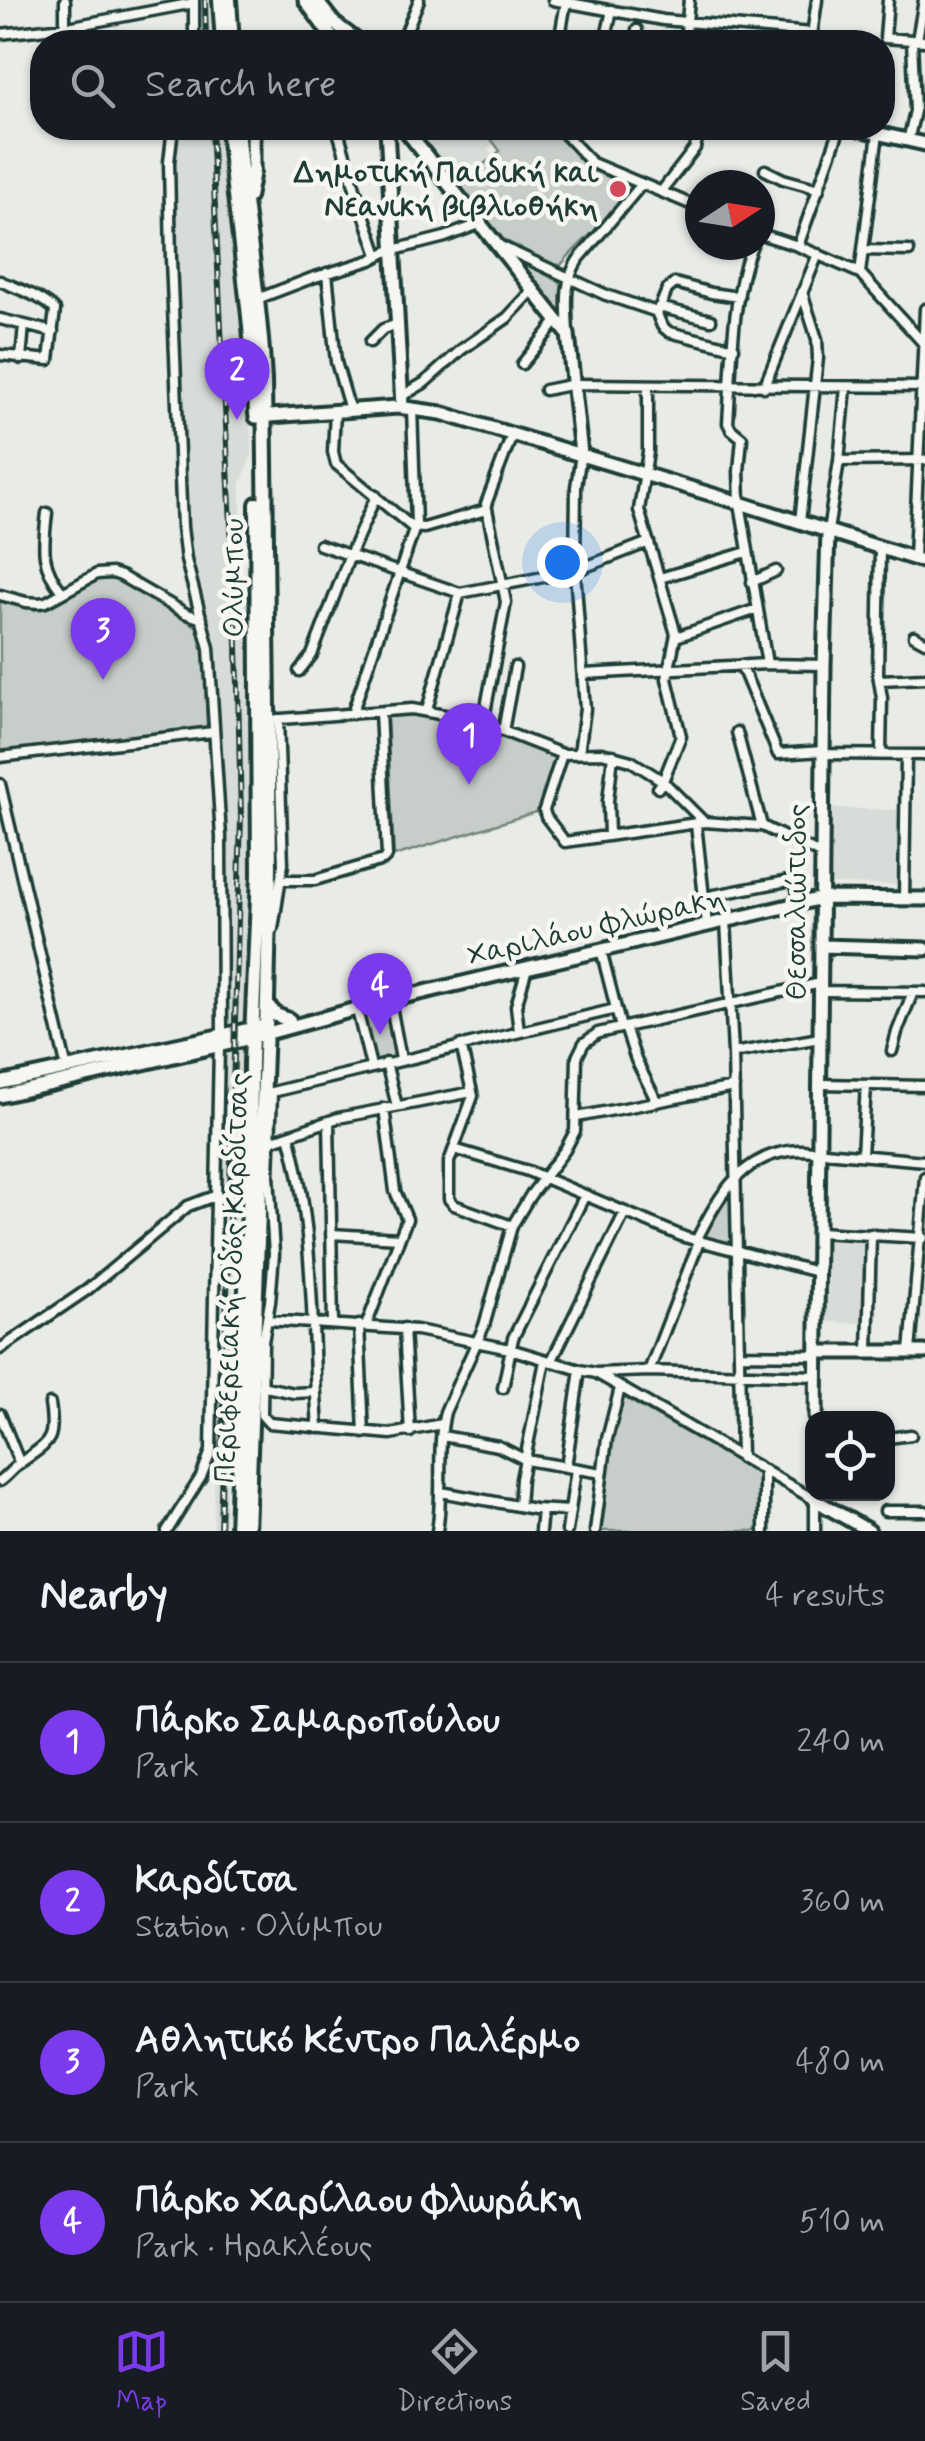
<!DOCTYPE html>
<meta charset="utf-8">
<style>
:root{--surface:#171b24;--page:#242831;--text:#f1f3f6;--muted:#9ea1a6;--line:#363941;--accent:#7c3aed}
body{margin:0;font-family:Mynerve,sans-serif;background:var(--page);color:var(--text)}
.controls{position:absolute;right:30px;bottom:30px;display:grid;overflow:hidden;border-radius:20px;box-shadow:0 2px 8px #0004}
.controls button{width:90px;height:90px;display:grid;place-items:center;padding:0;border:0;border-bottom:2px solid var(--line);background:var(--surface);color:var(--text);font:50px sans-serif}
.compass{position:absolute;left:685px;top:170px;width:90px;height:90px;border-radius:50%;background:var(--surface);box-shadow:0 2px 8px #0004;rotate:78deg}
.you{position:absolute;left:562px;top:562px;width:35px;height:35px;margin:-25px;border:8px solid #fff;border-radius:50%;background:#1a73e8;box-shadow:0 0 0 15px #1a73e833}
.badge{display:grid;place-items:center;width:65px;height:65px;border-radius:50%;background:var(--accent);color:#fff;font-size:32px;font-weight:700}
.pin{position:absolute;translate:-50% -82px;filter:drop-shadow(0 2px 5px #0008)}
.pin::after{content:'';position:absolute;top:52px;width:35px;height:30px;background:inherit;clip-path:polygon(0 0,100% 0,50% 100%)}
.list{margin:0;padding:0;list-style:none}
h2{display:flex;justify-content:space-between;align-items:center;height:130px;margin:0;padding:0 40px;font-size:42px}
h2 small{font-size:32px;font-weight:400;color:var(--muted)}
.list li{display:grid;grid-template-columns:65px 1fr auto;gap:30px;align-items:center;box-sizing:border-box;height:160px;padding:0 40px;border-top:2px solid var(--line)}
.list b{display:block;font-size:38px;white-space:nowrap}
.list p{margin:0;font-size:32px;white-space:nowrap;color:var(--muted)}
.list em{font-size:32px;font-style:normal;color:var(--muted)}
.icon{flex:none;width:55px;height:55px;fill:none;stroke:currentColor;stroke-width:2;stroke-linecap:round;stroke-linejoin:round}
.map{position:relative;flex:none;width:925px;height:1531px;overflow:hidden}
.search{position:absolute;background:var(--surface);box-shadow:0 2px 8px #0004;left:30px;right:30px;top:30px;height:110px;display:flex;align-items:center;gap:25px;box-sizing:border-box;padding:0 35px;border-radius:40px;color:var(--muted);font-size:38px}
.sheet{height:770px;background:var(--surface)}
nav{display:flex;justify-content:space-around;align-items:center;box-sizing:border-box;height:140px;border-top:2px solid var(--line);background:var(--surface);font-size:28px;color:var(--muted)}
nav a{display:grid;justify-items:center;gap:5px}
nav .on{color:var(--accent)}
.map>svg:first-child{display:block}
.built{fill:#d8dcd8}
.green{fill:#c7cec9;stroke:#73867e;stroke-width:2.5}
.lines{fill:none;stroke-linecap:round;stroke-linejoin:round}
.street-casing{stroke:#1f3d34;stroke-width:15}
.secondary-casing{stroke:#1f3d34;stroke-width:19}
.primary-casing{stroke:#1f3d34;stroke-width:20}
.street{stroke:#f6f6f2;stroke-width:8}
.secondary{stroke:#f6f6f2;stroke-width:11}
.primary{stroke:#f6f6f2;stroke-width:12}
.rail-casing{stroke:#1f3d34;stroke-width:6}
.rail{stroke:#f6f6f2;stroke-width:2.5;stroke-dasharray:8;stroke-linecap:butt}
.poi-dot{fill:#d1495b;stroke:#f6f6f2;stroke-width:4}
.labels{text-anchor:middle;stroke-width:9;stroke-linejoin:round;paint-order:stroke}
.poi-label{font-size:30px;font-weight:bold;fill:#1f3d34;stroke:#f6f6f2;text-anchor:end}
.street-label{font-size:30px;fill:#1f3d34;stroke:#f6f6f2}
</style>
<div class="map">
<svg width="925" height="1531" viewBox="0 0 925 1531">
<rect width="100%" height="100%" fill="#e9ebe7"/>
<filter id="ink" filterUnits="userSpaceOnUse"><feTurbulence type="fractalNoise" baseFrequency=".01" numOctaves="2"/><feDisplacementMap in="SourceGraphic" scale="20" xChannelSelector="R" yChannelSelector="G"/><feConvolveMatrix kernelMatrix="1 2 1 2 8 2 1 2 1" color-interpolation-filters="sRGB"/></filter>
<g filter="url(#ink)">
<path class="built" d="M196 0H217L219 42H197Z
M178 128H224L241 289 238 317 246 340 248 372 252 454 241 483V586L252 615V925L246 1025 230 1030 226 1023 224 840 210 635 191 561 188 531 173 152Z
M412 128H483L495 144 488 149 494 156 457 186Z
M828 808 902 810 901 885 828 884Z
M243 1050 238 1112 225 1531H213L226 1055Z
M825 1236 867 1237 865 1323 823 1322Z"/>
<path class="green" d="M483 128H554L587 165 630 183 632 188C618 215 581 239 561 265L552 264 496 236 457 186 500 151Z
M515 258 563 284 566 314 563 319Z
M115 576 204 631 207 729 0 753V598L35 610 94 577Z
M425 714 482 726 555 758 539 811 394 856 387 717Z
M389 1006 399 1056 372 1063 361 1013Z
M732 1186 731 1247 701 1237 708 1221Z
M623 1397 759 1474V1531H599L612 1429Z"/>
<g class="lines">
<g class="street-casing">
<path id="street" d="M65 0V27
M194 0V42
M553 0 663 20 812 33
M888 0 885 38 925 41
M0 34 73 26 194 3
M917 40 924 0
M402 42 419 0
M559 42 566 2
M605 42 612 10
M634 42 637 30
M685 42 689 0
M811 42 817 0
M173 128 169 162 171 259 182 527 186 560 209 648 221 837 222 1035
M337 128 355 188 378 255
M559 128 592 163 700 208
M908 141 915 111 912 40
M765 170 783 179 819 189
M661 192 695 148 700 128
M760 234 798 246 860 273 925 345
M752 245C731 298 732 366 728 423L731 429 742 438 739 471 740 503 767 664
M500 246 606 295 657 312
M798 246 840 128
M864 250 909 251
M327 273 336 362 350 410
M860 273 878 133
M0 281C18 289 41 296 55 310L49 360 0 355
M257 299 312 278 371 260 386 252 445 237 482 223
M659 307 711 320
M0 319 53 332
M568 333C567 307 563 283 578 260L642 184
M370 342 383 329 398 324
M734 348 669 332 662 326 657 314 667 290 675 283 711 293 739 297
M21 359 24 325
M522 364 558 320
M648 385V452L639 510 676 634 667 679 681 736 663 781 658 788
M764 387 818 254
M545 390 575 384 925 387
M402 396 424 383 461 350 507 318 534 289
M335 411 333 452 336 464 412 527 424 528 486 510
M839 461 925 460
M47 513C43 547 40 564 62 592
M800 522 818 358 817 339 802 292
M828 531 839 461 846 387
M320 545 460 593 575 571 649 542
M880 547 878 674 882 698 881 754
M914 558 925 309
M660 578 747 552
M752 582 776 571
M0 595 26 602 39 603 46 602 97 574 112 573 121 576 185 613 202 619
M914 636 925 642
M676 637 757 609
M741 665 778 754 823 751
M299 671 312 655 350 555 376 496
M584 674 767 664 824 665
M880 680 925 678
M427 710 460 593
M352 714 416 524 412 408
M268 720 412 709 477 721 562 754 602 753 631 761 663 781 704 822
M483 723 506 602 486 504 512 435
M503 731 515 667
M737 732 762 826
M579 753 585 709 575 571 576 487 581 454
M562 754 544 810 546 817 565 842 704 822 762 826 822 855
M823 754 925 755
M0 757 213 732
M0 784 67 1069
M696 824 707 925
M609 836 608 801 613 755
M282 880H315L383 860 387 856 380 712
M704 897 793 880 796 884 800 903
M904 899 906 755
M726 921 733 1053 741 1458
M273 929 283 864 278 719
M601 950 621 1028
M821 991 925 992
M390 1001 401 1059
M357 1010 371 1066
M625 1027 636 1060 657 1102
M519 1031 516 1006 527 968
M461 1045 473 1096 449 1162V1199L454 1205 512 1226
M892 1051 897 1032 913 992
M733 1053 820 1038
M386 1063 397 1106
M820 1084 925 1086
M577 1117 734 1087
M329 1121 333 1324
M289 1135C315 1228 311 1332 318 1428
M271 1141 338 1118 472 1092
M454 1149 528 1171 684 1237 817 1272
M862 1155 866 1085
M818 1232 923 1238
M331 1234 399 1238
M696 1241C719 1194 744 1151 802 1150L925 1161
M267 1320 417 1330 510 1349 580 1370 596 1373 815 1500V1531
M359 1325 364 1433
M366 1326 407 1219 395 1191 384 1108
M404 1328 410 1432
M0 1349 87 1290 188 1206 217 1195
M868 1352 871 1234
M910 1352 925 1177
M739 1354 817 1355
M551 1362 625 1212
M649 1371 699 1242
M596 1373 649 1371 816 1376
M261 1386 294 1393 315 1392
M503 1388 513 1338 585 1195
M0 1414 20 1464
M442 1424 391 1434 269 1423 262 1415 263 1342 270 1302 274 1254 269 1175 272 1092 616 1009
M442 1436 498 1446 526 1460 602 1473
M888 1438 911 1435
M566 1467 580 1370
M764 1470V1531
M0 1481C7 1476 12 1469 19 1464 48 1442 56 1444 50 1404
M441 1492 534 1509 570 1511
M519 1506 521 1479 545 1361
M885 1511H925
M167 1531 201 1477 211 1451 219 1046
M437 1531C444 1492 436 1450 445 1412L484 1326 512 1226 530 1196 565 1150 575 1131 577 1057 584 1043 598 1033 821 983
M540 1531 542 1510
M567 1531 576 1469
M595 1531 607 1439 620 1388"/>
</g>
<g class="secondary-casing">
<path id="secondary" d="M305 0 335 42
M316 0 334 23 359 42
M253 128V171
M387 128 402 407
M404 128 568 334 581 454
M854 128 925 144
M256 417 398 407 441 413 740 503 925 562
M821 946 925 949
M0 1083 260 1027
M0 1096 235 1042 382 1002 822 898 925 899
M817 1352H925
M816 1418 824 665 828 531
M815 1494V1500L869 1531"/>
</g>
<g class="primary-casing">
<path id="primary" d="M220 0 223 42
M229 0 232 42
M228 128C236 223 253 318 256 414
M237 128C244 212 260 296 264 381L270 868 267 1000 247 1531
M248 197 253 171
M267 1005 276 1015 289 1020
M237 1531 250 1181 251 1062 259 874 257 504"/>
</g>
<use href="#street" class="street"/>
<use href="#secondary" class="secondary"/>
<use href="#primary" class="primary"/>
<g class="rail-casing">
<path id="rail" d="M205 0 206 42
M211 128 237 645 241 818 220 1531"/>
</g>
<use href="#rail" class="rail"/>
</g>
</g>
<circle class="poi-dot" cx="618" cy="189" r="10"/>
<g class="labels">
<g class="poi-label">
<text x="598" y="182">Δημοτική Παιδική και<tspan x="598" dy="34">Νεανική βιβλιοθήκη</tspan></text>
</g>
<g class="street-label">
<text transform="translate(233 578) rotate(-90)" y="10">Ολύμπου</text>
<text transform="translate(796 902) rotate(-90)" y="10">Θεσσαλιώτιδος</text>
<text transform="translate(596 926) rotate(-13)" y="10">Χαριλάου Φλώρακη</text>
<text transform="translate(231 1278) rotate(-88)" y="10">Περιφερειακή Οδός Καρδίτσας</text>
</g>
</g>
</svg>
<div class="controls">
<button><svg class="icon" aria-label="locate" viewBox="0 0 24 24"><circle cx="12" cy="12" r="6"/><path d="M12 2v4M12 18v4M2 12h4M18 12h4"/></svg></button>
</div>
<svg class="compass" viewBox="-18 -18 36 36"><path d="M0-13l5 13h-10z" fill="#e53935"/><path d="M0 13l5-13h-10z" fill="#9ea1a6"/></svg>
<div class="you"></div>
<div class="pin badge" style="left:469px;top:785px">1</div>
<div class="pin badge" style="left:237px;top:420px">2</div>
<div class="pin badge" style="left:103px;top:680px">3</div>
<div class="pin badge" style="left:380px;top:1035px">4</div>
<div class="search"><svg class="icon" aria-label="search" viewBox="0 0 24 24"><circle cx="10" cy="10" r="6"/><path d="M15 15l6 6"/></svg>Search here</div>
</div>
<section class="sheet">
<h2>Nearby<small>4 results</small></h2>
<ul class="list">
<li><span class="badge">1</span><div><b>Πάρκο Σαμαροπούλου</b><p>Park</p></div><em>240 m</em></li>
<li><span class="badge">2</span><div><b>Καρδίτσα</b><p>Station · Ολύμπου</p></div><em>360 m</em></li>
<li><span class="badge">3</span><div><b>Αθλητικό Κέντρο Παλέρμο</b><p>Park</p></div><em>480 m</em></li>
<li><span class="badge">4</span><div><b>Πάρκο Χαρίλαου Φλωράκη</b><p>Park · Ηρακλέους</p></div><em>510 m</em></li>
</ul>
</section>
<nav>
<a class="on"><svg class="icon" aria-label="map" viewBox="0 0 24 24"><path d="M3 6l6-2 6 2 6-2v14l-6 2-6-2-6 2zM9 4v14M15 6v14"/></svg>Map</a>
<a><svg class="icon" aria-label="directions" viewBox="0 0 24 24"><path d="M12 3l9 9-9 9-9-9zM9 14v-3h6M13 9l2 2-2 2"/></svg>Directions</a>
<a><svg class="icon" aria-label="saved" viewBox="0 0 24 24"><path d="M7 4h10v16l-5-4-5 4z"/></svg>Saved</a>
</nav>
